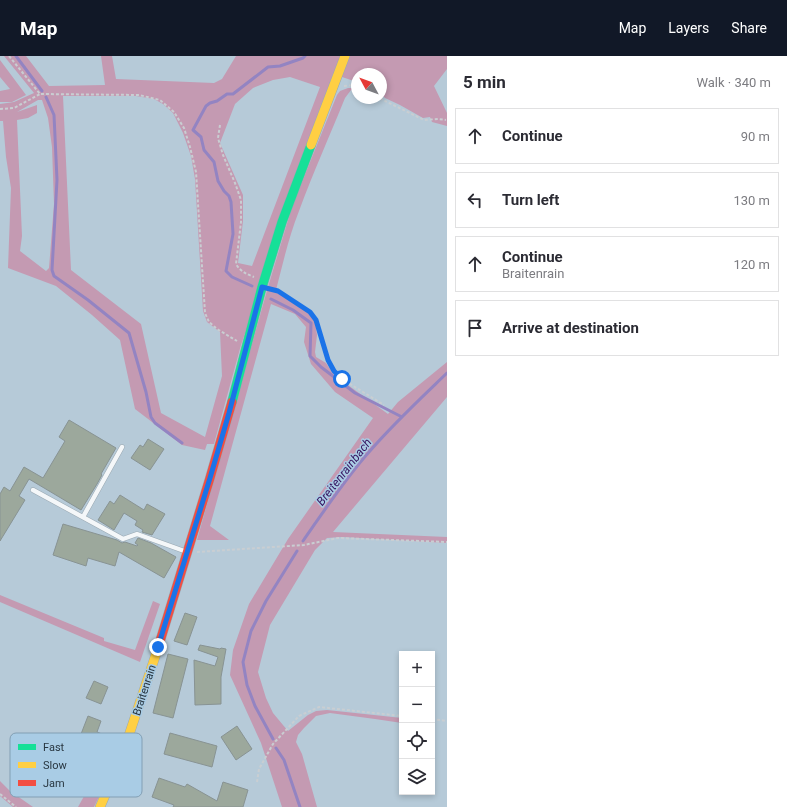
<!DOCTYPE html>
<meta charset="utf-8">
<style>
:root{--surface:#fff;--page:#f2f2f3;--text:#2b2b33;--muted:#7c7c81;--line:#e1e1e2;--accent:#111827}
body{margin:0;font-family:Roboto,sans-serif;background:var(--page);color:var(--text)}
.controls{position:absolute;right:12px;bottom:12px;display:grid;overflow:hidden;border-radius:0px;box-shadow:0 2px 6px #0003}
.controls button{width:36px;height:36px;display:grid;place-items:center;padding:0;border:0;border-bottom:1px solid var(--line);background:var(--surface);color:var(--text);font:20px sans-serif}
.compass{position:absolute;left:351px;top:12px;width:36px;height:36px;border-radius:50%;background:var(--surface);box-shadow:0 2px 6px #0003;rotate:311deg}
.stop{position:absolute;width:12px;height:12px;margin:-9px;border:3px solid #1a73e8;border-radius:50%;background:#fff}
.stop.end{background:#1a73e8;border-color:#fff;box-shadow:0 1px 4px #0008}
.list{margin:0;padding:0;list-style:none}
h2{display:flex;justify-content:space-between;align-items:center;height:52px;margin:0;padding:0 16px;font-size:17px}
h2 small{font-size:13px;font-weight:400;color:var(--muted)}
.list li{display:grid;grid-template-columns:26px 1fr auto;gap:12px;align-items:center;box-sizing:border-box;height:56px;margin:0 8px 8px;padding:0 8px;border:1px solid var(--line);border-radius:0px}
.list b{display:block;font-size:15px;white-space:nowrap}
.list p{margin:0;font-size:13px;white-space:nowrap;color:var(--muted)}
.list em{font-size:13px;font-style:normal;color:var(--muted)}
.icon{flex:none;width:22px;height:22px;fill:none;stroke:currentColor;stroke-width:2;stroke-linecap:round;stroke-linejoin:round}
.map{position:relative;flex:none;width:447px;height:751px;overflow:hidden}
header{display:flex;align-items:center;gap:24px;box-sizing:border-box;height:56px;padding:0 20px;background:var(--accent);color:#fff}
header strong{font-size:19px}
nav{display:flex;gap:22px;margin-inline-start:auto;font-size:14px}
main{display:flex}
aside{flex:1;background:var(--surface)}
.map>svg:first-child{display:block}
.green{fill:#c49ab2;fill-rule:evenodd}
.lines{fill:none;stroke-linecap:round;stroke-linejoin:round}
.stream{stroke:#9384c2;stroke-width:3}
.building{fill:#9ca89c;stroke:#889393}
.lane-casing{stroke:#99a8b2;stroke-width:5.5}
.fast-casing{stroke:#99a8b2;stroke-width:10}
.slow-casing{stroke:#99a8b2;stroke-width:10}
.jam-casing{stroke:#99a8b2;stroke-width:10}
.path{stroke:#c9ced2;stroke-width:2;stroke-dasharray:3 2;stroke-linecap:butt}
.lane{stroke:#f4f7f9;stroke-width:4.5}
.fast{stroke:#16e098;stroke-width:9}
.slow{stroke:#ffcf43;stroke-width:9}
.jam{stroke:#f24e42;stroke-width:9}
.route{stroke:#1a73e8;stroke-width:5}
.labels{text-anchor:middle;stroke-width:3;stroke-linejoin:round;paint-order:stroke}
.street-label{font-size:11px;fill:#283640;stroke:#a9cce5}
.water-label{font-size:12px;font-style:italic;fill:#34105d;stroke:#a9cce5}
.key{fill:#a9cce5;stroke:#829fb4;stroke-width:1}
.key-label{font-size:11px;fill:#283640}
</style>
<header>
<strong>Map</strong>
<nav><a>Map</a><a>Layers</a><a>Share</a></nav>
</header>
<main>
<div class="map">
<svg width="447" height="751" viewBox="0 0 447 751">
<rect width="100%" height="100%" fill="#b6cad8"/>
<path class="green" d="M4 0H26L49 30 105 29 101 0H112L116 23 214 27 222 23 236 0H447V13L434 30 447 57V70L432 66 430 61 423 62 400 49 385 42 381 38V18H357V26L333 18 241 289 214 388H207L205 394 182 389 135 353 120 284 92 259 56 230 8 212 11 132 6 101 3 65H0V48L14 46 34 37ZM290 21 320 31 252 210 238 207 243 165V139L220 87 235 48 253 32 273 24ZM63 40H136L154 43 163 48 173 57 183 77 191 100 195 123 203 255 207 266 220 276 222 320 205 381 161 357 141 268 71 214ZM38 44H42L48 62 52 91 54 148 49 212 46 215 20 195 22 180 17 64 28 62 37 57V49L17 56Z
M0 4 26 39 12 46H0V35L10 33 0 21Z
M348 32H357V36L351 34 345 42C330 79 313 117 299 155 289 180 283 207 276 234L309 256 315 265 317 279 315 296 316 301 326 307 334 319 388 358 398 346 447 306V341L333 476 447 481V487L342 481 327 482 315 494 270 569 258 616 266 642 273 657 288 675 308 659 316 655 327 654 402 662V667L375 663 330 657 316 660 304 672 298 679 296 686 302 698 317 751H282L261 687 230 619 233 594 249 548 288 483 373 362 335 336 311 308 304 286 306 271 295 258 271 248 210 470 229 484H197L268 231 292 151 337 39 340 35Z
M0 539 104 582V585L135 594 153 545 160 548 140 606 0 546Z
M98 715 110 718 94 751H78Z
M0 725 10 735 33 751H13L0 740Z"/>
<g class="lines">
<path class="stream" d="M16 0 42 35
M46 41 54 59 57 124 52 214 54 220 88 244 129 277 146 336 151 361 155 367 182 387
M252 230 232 221 226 215 233 178 231 146 229 140 224 135 218 125 214 106 204 94 201 81 193 74 206 50 210 47 217 45 227 38H233L268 11 280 10 303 2 305 0
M271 243 293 254 311 267 310 300 321 311 355 337 402 361
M303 485C324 455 345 423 369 396 393 368 420 343 447 317
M273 683 255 650 247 629 243 606 251 575 266 545 297 495
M276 692 284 704 300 751"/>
</g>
<path class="building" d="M69 364 116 392 101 418 102 419 97 428 81 454 29 423 19 440 25 444 0 485V438L4 431 10 435 24 411 43 422 65 385 59 381Z
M148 383 164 393 150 414 131 402 140 389 143 391Z
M120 439 144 454 147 448 165 458 152 479 142 476 143 474 135 469 137 465 124 457 114 474 98 464 110 445 114 448Z
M63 468 117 484 122 487 125 486 137 490 138 489 135 487 138 482 151 487 176 501 164 522 119 496 115 510 88 502 86 510 53 499Z
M185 557 197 561 187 589 174 585Z
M200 589 220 593 221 592 226 593 221 621V648L195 649 194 604 215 610 218 601 198 594Z
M168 598 188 603 173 662 153 657Z
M94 625 108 631 101 648 86 642Z
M88 660 101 665 97 676 102 678 93 698 76 691Z
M237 670 252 693 236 704 221 681Z
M170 677 217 690 212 711 164 698Z
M159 722 185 731 187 728 217 745 223 726 248 734 243 751H173L174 749 152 741Z"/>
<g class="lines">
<g class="lane-casing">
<path id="lane" d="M33 434 123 483 137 478 187 496
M83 461 122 391"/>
</g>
<g class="fast-casing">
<path id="fast" d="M232 346 262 231 282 166 311 89"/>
</g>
<g class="slow-casing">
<path id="slow" d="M311 89 345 0
M100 751 121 703 157 595"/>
</g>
<g class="jam-casing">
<path id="jam" d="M157 595 210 422 232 346"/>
</g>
<path class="path" d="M9 0 40 38 139 39 160 44 174 56 184 72 190 91 196 116 205 257 209 266 217 273 237 285
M344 30 357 29
M380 42 385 45 424 64 438 63 446 64
M0 53 14 52 40 38
M220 69 218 82 223 99 235 127 241 144V166L236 208C240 215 246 218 254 221
M271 234 278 235 310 256 316 264 328 304 333 315 342 323 384 349
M197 496 304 489 338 482 447 486
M432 663 447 665
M257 726 259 713 273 688 299 660 319 651 402 660
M0 738 16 751"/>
<use href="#lane" class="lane"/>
<use href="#fast" class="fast"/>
<use href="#slow" class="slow"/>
<use href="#jam" class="jam"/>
</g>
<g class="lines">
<path class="route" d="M158 591 210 422 229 357 262 231 278 235 310 256 316 264 328 304 334 315 342 323"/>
</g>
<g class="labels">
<g class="street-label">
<text transform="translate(144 634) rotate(-72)" y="4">Braitenrain</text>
</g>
<g class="water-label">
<text transform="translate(344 416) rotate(-52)" y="4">Breitenrainbach</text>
</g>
</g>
<rect x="10" y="677" width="132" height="64" rx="6" class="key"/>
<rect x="18" y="688" width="18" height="6" fill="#16e098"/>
<rect x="18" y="706" width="18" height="6" fill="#ffcf43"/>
<rect x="18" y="724" width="18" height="6" fill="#f24e42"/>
<g class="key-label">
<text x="43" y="695">Fast</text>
<text x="43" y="713">Slow</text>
<text x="43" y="731">Jam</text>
</g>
</svg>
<div class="controls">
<button>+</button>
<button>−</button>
<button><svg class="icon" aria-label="locate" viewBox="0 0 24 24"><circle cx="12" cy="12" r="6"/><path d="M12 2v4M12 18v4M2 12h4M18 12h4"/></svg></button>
<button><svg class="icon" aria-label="layers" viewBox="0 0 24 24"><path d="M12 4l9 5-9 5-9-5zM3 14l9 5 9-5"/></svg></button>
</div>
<svg class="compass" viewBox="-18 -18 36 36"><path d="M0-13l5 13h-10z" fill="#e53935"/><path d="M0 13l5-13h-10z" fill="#7c7c81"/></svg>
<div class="stop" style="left:342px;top:323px"></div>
<div class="stop end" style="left:158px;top:591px"></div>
</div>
<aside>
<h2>5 min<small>Walk · 340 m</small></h2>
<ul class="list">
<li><svg class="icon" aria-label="ahead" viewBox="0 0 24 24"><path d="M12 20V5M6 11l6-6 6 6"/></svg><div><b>Continue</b></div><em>90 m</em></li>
<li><svg class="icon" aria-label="left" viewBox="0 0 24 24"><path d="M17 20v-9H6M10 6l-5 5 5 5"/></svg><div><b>Turn left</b></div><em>130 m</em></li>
<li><svg class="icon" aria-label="ahead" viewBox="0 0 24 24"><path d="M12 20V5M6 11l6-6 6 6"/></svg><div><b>Continue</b><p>Braitenrain</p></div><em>120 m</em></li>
<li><svg class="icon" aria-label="arrive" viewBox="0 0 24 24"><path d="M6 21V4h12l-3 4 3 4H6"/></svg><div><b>Arrive at destination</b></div></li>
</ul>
</aside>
</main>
